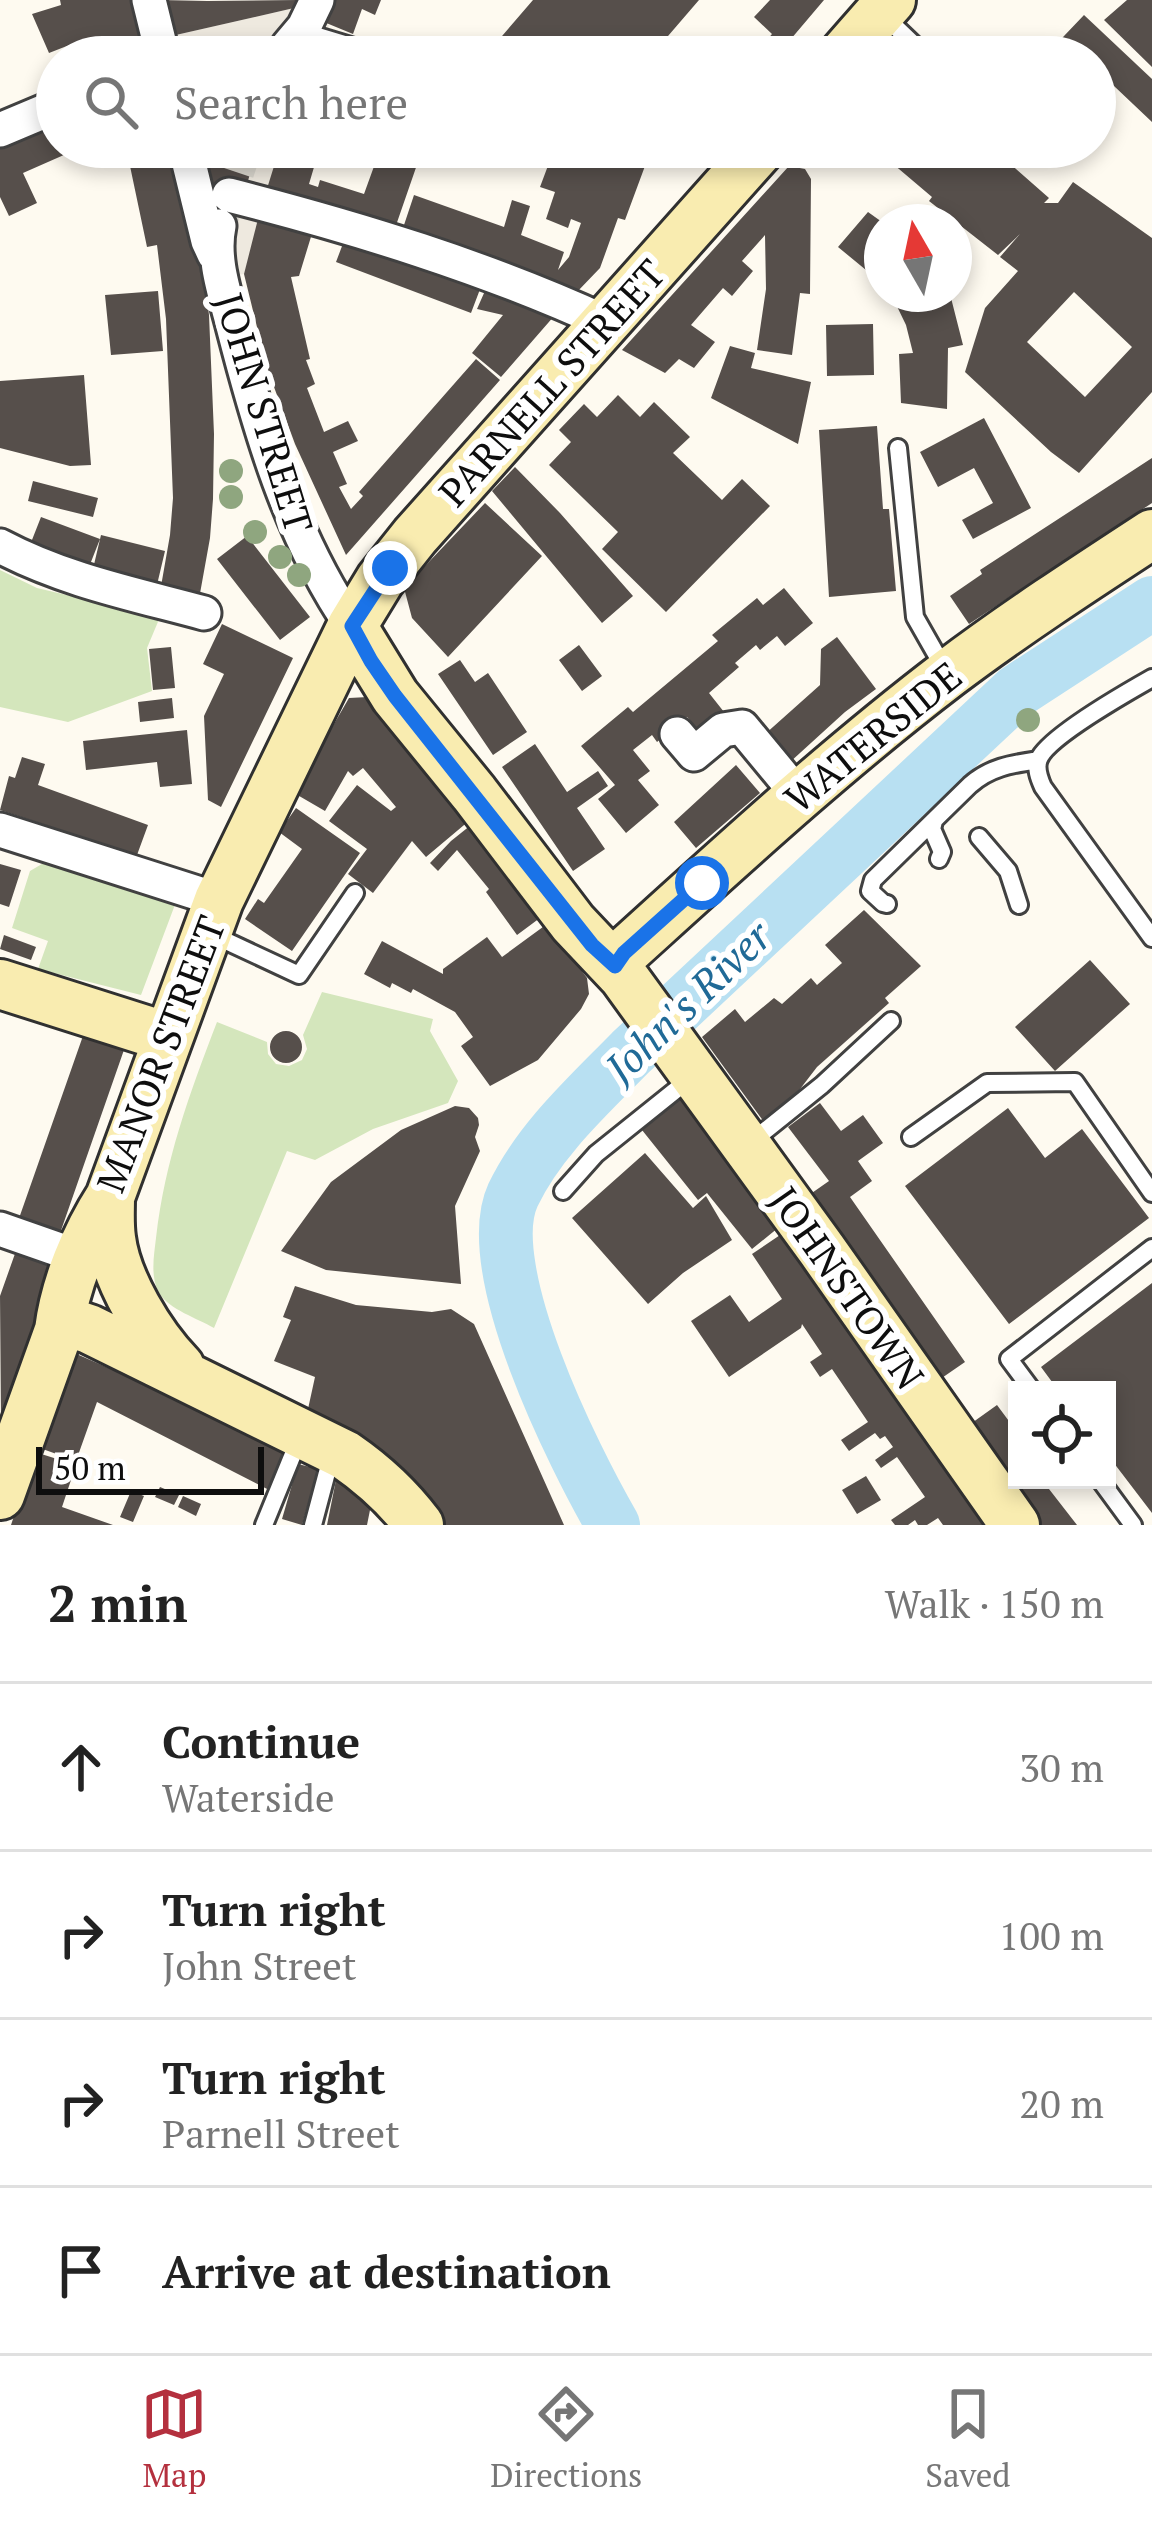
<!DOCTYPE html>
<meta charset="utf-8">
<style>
:root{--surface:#fff;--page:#f6f6f6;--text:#222;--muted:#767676;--line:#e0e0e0;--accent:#b4303e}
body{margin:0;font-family:"PT Serif",serif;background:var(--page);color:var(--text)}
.controls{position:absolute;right:36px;bottom:36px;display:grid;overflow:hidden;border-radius:0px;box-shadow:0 6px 18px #0003}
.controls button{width:108px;height:108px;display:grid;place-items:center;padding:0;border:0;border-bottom:3px solid var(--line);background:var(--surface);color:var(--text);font:60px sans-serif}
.compass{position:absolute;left:864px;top:204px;width:108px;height:108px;border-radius:50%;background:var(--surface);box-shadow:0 6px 18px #0003;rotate:351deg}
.scale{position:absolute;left:36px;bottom:30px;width:228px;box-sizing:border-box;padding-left:12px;border:6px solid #0e0e0e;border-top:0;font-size:33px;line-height:42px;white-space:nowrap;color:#0e0e0e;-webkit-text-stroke:9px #fff;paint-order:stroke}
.stop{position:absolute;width:36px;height:36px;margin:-27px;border:9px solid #1a73e8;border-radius:50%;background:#fff}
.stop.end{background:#1a73e8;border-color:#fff;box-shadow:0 3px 12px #0008}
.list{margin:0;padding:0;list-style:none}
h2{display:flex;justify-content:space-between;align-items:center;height:156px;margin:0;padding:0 48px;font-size:51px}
h2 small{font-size:39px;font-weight:400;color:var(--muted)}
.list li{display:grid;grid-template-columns:78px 1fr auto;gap:36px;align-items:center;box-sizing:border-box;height:168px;padding:0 48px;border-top:3px solid var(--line)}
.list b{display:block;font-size:45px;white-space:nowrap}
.list p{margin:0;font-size:39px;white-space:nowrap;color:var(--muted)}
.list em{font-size:39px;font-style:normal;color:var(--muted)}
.icon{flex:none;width:66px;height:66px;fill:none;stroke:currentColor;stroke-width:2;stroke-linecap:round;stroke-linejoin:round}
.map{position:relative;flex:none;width:1152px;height:1525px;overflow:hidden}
.search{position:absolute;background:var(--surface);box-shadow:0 6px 18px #0003;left:36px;right:36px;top:36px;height:132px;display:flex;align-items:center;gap:30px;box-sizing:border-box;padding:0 42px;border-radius:66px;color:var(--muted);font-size:45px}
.sheet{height:828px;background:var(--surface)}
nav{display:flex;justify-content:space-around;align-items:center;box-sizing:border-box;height:168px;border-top:3px solid var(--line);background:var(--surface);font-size:33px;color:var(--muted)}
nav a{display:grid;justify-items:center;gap:6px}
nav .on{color:var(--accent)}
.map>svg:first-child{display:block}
.green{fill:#d4e6bc}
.plaza{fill:#eee9df}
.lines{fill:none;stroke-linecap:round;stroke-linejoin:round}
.river{stroke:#b8e0f2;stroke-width:54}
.building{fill:#564f4b;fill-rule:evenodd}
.street-tunnel{stroke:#dad7ce;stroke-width:33;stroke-dasharray:33 16;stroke-linecap:butt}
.lane-casing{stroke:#414141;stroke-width:22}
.street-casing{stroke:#414141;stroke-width:39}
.secondary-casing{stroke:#303030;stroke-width:54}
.lane{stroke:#fff;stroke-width:16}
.street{stroke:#fff;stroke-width:33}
.secondary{stroke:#f9ecb0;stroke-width:48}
.tree{fill:#8fa67f}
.route{stroke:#1a73e8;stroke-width:15}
.labels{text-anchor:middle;stroke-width:12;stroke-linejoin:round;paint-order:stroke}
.street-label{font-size:39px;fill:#0e0e0e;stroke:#fff}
.water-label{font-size:42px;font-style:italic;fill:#206a97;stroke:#fff}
</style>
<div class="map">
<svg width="1152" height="1525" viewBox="0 0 1152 1525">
<rect width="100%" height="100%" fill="#fefaf0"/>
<path class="green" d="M0 570 37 588 160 617 147 648 152 691 68 722 0 707Z
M47 861 176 902 141 995 38 969 48 941 12 928 30 871Z
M322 992 433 1019 430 1031 458 1081 448 1103 373 1129 315 1160 287 1151 214 1328C197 1318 170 1310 159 1293 150 1277 154 1255 156 1238 165 1160 189 1095 217 1022L267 1042 268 1054 276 1064 289 1066 302 1060 307 1049 303 1035Z"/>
<path class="plaza" d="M294 8 329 25 319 57H146L167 37Z
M176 147H280L244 274 205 281Z"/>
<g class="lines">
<path class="river" d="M613 1525C574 1458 479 1268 513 1195 539 1140 589 1095 631 1052L1017 691 1152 603"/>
</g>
<path class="building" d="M60 0H133L144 43 108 57H104L103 52 90 57 88 51 77 56 72 44 49 53 32 14 61 5Z
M160 0 207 1 297 0 294 8 167 37Z
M327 0H381L375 15 362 9 353 34 319 20Z
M533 0H699L662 43 666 46 657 57H484Z
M770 0H824L785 46 792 52 787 57H752L772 34 754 17Z
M1127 0H1152V67L1104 20Z
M1084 15 1152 79V122L1095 68V57H1044Z
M292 34 285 57H212V56Z
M57 122V147H82L23 173 37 203 9 216 0 197V147Z
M126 147H176L205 282 209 315 214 434 213 499 210 538 199 599 160 592 170 535 173 498 166 319 157 245 147 247Z
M204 147H258L225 258 219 226Z
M280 147H320L309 184 318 187 320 180 364 194 381 147H394L420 156 393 234 265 195Z
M555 147H592L645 166 625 220 618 218 600 268 576 293 401 234 414 195 504 227 512 200 530 206 521 235 564 252 558 270 569 257 581 223 571 219 568 228 546 219 555 192 540 187Z
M873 147H991L1049 198 1044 203H1058L1073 182 1152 238V392L1079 473 1051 452 965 372 985 308 1018 271 1000 257 1020 234 998 255 929 201 932 197ZM1074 292 1132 347 1085 397 1027 342Z
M789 166 805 169 811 179 810 294 800 293 792 355 757 350 766 289 765 235 742 261 753 271 732 296 723 288 691 325 715 342 694 368 679 359 665 373 622 350Z
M260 211 314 227 299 276 291 277 310 359 306 360 315 384 307 388 324 432 348 421 358 441 333 452 347 484 339 487 351 509 363 496 359 492 476 359 500 380 346 555 295 444 267 368 244 274Z
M868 212 882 222V279L871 265 866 270 838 247Z
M347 233 482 284 471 313 336 262Z
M488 284 555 315 501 377 472 353 503 315 477 309Z
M158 291 163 351 111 355 105 295Z
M891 294H950L963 345 948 348 947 409 901 403 899 354 913 353 906 325Z
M873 324 874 375 827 376 826 325Z
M730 346 755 353 751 368 811 382 798 444 711 398Z
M84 375 91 465 70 466 0 448V381Z
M618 395 640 417 654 402 690 437 673 453 722 500 742 479 770 506 666 612 602 549 618 532 549 465 571 442 559 430 584 404 597 417Z
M984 418 1031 508 973 539 962 520 993 503 974 468 938 487 920 452Z
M877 426 883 509H889L896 591 829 597 819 430Z
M1152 458V503L969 624 950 596 982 574 980 570Z
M515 467 560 513 633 596 602 623 492 491Z
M33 481 98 498 93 517 28 501Z
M485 503 542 556 448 657 412 618 404 588Z
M41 517 100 539 89 567 30 545Z
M101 535 165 551 156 589 92 573Z
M247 536 310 617 280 640 217 559Z
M784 588 813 623 785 646 777 636 760 650 756 645 735 663 739 667 709 693 724 712 700 732 687 717 657 742 652 735 633 750 650 771 638 780 659 805 626 833 598 799 615 785 581 746 628 707 633 712 718 641 712 635 757 598 763 605Z
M222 624 293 658 221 807 208 800 204 716 224 674 203 664Z
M837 637 876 689 845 712 789 763 764 735 820 685 821 649Z
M579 645 602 676 582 691 559 660Z
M171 647 175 688 153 690 149 649Z
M460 660 475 682 488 673 527 732 493 755 438 674Z
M368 697 470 820 426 857 412 841 373 893 348 874 367 849 329 821 357 785 391 811 396 807 363 768 353 776 348 771 325 811 294 793 349 698Z
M172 698 174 718 140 722 138 702Z
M187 730 192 784 160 787 157 762 86 770 83 741Z
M535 744 567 792 598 771 608 786 577 808 605 849 573 871 502 767Z
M22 757 45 764 38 785 148 825 137 855 0 810 9 776 15 778Z
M736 765 760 793 696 848 674 822Z
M296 808 360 853 292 951 245 919 258 899 264 903 302 849 279 832Z
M476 821 548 912 517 935 486 892 489 889 457 850 438 871 430 863 451 841Z
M0 864 21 870 9 907 0 904Z
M864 910 921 966 885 998 889 1003 817 1067 787 1106 764 1122 702 1037 735 1009 745 1022 774 998 782 1004 811 978 817 985 842 963 825 945Z
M547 924 587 978 589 994 581 1009 538 1060 490 1086 461 1046 473 1037 455 1012 413 989 411 993 392 983 390 988 364 974 382 941 443 974V969L487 937 502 957Z
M4 935 36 947 31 960 0 949Z
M1090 960 1130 1004 1055 1071 1015 1027Z
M270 1047a16 16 0 1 1 32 0a16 16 0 1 1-32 0Z
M84 1033 125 1047 58 1239 17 1224Z
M683 1097 784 1223 752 1249 707 1193 698 1200 642 1130Z
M820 1103 841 1131 863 1115 883 1143 858 1161 872 1181 850 1197 965 1362 936 1382 809 1195 829 1181 788 1127Z
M455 1106 469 1108 478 1118 479 1125 475 1137 480 1151 455 1206 461 1284 326 1270 281 1251 331 1182 401 1130Z
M1008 1108 1045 1158 1082 1129 1149 1218 1009 1324 905 1186Z
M645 1153 693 1208 706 1196 732 1240 683 1273 648 1304 572 1218Z
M786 1231 985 1525H943L938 1518 927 1525H918L915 1520 908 1525H895L891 1520 925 1497 897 1457 881 1468 875 1460 893 1447 885 1436 880 1439 875 1433 849 1451 841 1440 868 1422 832 1369 820 1377 810 1362 822 1354 802 1324 801 1328 729 1377 691 1321 730 1295 749 1322 782 1299 752 1254Z
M17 1248 56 1262 1 1421 0 1296Z
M1152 1283V1513L1107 1454V1390H1058L1041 1367Z
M295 1286 356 1305 432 1312 451 1309 474 1324 564 1525H431L365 1449 308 1409 315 1377 274 1361 291 1320 283 1317Z
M72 1352 145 1384 289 1454 271 1491 97 1402 76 1461 37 1447Z
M997 1405 1017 1432V1480H1051L1055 1485 1049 1489 1077 1525H1042L969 1425Z
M35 1452 76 1465 62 1507 113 1525H11Z
M298 1464 318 1469 302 1525 282 1519Z
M338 1470 373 1495 367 1525H327Z
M866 1476 881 1500 857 1514 842 1490Z
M160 1487 179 1495 174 1505 155 1497Z
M131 1491 144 1496 133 1522 120 1517Z
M183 1496 201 1504 196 1516 178 1507Z"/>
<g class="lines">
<path class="street-tunnel" d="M222 219 246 147"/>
<g class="lane-casing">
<path id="lane" d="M881 13 927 57
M301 31 354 47 356 57
M898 448 915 617 944 668
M1152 678C1129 691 1048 737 1039 759 1035 768 1039 778 1043 787L1152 938
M934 821 932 829 942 852 939 859
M979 837 1008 871 1019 905
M887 904 883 903 870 891 873 880 970 785C990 767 1012 764 1038 760
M211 934 299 975 355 893
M911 1137 987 1083 1075 1082 1152 1193
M751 1142 822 1085 891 1021
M563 1191 596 1154 692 1077
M1032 1390 1009 1359 1152 1248
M1100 1480 1133 1525
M264 1525 300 1437
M313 1525 333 1450"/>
</g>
<g class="street-casing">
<path id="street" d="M149 0 163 57
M288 46 304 27 317 0
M195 57 209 56
M0 130 57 106
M185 147 208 241 214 254
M229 195C358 228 485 267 605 322
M219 226C212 259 225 294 233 326 260 431 290 535 352 626
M0 546C64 580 134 594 204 613
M677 734 694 754 723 730 742 727 799 796
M0 830 219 900
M0 1229 80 1257"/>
</g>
<g class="secondary-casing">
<path id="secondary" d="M841 57 891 0
M352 626 395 696 474 793 573 923 623 976 822 1250 1015 1525
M615 966 624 953C730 857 835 760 949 673 1014 624 1083 579 1152 534
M0 984 167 1037
M110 1198C110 1211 109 1224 111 1238 116 1280 150 1336 180 1367
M59 1330 74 1324 89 1329 345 1455C374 1475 398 1497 419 1525
M0 1495 59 1330C65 1284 85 1236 110 1197L219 900 352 626 380 580 415 536 762 147"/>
</g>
<use href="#lane" class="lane"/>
<use href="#street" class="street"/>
<use href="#secondary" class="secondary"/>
</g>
<g class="tree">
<circle cx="231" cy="471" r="12"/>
<circle cx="231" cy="497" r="12"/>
<circle cx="255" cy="532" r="12"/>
<circle cx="280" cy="557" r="12"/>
<circle cx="299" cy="575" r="12"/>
<circle cx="1028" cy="720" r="12"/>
</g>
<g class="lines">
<path class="route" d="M390 568 352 626 371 661 395 696 592 945 615 966 624 953 702 883"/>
</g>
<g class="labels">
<g class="street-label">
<text transform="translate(552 383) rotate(-48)" y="14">PARNELL STREET</text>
<text transform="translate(264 413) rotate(73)" y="14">JOHN STREET</text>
<text transform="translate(873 737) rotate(-39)" y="14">WATERSIDE</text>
<text transform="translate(161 1054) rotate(-69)" y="14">MANOR STREET</text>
<text transform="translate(847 1288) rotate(55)" y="14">JOHNSTOWN</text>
</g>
<g class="water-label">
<text transform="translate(688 1002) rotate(-44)" y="15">John's River</text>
</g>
</g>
</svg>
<div class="controls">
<button><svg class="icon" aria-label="locate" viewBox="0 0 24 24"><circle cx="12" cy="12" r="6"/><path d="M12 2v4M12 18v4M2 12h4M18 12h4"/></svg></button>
</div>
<svg class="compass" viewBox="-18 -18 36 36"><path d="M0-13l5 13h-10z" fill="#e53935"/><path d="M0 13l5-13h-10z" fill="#767676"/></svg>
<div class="scale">50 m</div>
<div class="stop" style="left:702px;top:883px"></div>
<div class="stop end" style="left:390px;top:568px"></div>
<div class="search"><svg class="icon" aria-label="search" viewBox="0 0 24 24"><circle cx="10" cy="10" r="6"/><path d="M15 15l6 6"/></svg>Search here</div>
</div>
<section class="sheet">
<h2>2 min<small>Walk · 150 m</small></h2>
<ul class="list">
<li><svg class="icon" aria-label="ahead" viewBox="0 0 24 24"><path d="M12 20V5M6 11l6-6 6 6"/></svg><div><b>Continue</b><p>Waterside</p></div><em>30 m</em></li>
<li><svg class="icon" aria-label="right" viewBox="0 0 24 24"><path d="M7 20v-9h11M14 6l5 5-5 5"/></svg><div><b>Turn right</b><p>John Street</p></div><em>100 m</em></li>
<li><svg class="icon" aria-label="right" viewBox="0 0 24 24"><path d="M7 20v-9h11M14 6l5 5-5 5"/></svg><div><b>Turn right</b><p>Parnell Street</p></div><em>20 m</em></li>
<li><svg class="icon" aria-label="arrive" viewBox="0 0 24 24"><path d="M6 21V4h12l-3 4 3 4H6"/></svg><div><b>Arrive at destination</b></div></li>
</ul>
</section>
<nav>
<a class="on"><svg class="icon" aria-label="map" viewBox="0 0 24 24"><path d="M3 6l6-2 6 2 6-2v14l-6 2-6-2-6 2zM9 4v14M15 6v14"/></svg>Map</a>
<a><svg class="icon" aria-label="directions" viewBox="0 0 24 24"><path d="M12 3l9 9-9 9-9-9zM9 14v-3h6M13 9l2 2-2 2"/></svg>Directions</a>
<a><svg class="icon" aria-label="saved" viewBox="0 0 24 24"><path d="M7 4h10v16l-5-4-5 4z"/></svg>Saved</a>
</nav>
